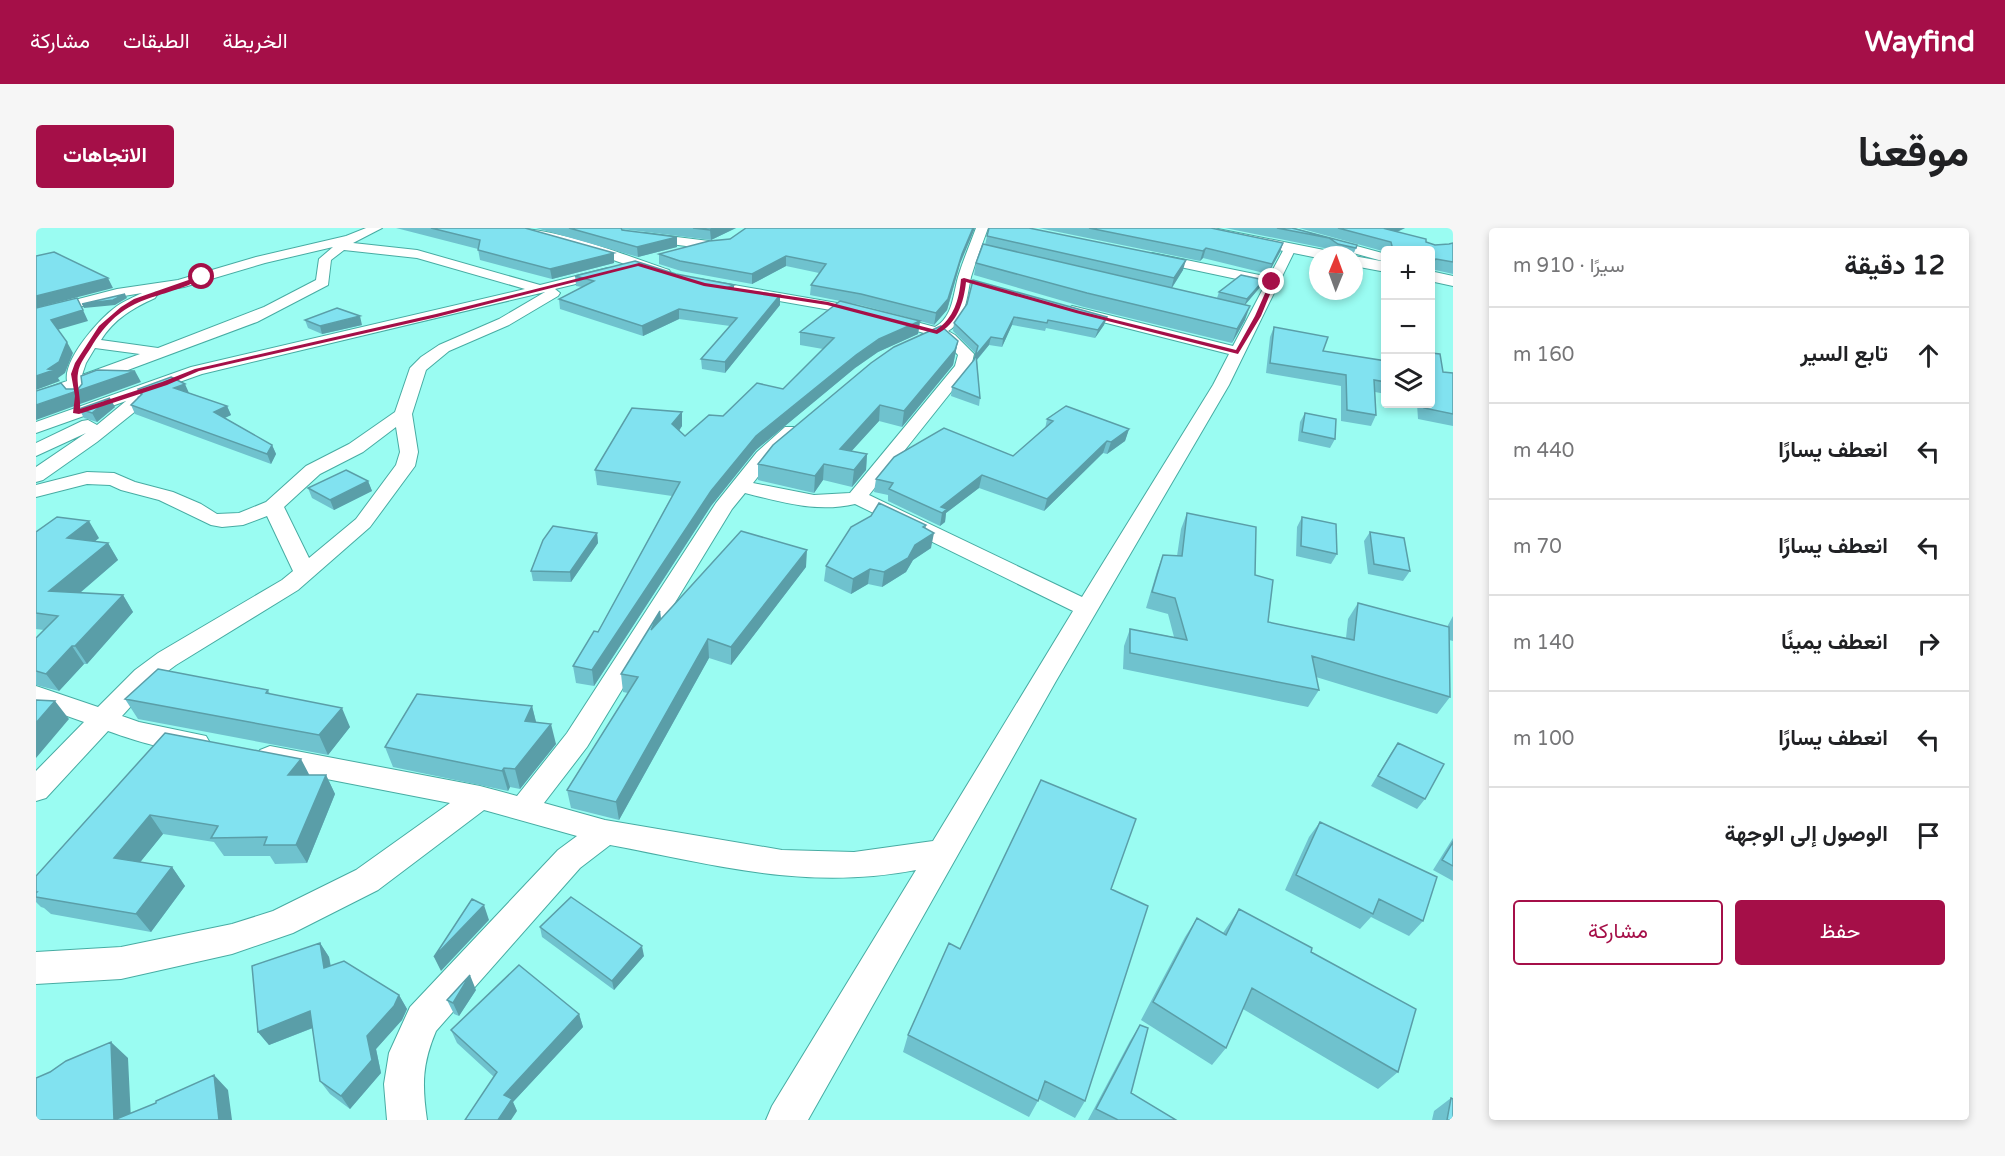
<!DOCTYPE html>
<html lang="ar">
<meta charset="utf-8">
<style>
:root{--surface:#fff;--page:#f6f6f6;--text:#202124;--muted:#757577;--line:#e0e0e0;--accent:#a50f48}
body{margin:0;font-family:"Varela Round",Vazirmatn,sans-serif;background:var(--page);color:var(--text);direction:rtl}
.controls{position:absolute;right:18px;top:18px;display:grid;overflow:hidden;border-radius:6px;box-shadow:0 3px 9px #0003}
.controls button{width:54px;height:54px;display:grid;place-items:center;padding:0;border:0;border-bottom:2px solid var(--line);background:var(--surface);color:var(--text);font:30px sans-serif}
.compass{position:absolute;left:1273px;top:18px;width:54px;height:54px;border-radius:50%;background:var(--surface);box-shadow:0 3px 9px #0003;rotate:1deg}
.stop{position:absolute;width:18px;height:18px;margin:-14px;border:4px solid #a50f48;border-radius:50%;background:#fff}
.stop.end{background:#a50f48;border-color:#fff;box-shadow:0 2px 6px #0008}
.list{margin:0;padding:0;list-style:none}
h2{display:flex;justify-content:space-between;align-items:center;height:78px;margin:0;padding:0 24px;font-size:26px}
h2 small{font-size:20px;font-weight:400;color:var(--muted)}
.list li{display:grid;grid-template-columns:39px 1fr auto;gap:18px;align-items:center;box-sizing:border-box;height:96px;padding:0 24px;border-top:2px solid var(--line)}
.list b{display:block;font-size:22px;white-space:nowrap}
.list em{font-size:20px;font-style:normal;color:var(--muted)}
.actions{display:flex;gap:12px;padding:18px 24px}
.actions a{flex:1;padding:14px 0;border:2px solid var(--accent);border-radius:6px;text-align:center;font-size:21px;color:var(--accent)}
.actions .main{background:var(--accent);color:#fff}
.icon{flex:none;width:33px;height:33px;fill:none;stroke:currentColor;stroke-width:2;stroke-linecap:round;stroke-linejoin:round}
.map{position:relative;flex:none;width:1417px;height:892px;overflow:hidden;direction:ltr;border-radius:6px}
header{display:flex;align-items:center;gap:36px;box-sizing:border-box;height:84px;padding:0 30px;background:var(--accent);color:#fff}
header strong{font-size:28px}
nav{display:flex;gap:33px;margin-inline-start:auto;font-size:21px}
.intro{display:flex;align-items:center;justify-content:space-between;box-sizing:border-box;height:144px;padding:0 36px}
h1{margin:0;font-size:42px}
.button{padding:15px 27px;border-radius:6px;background:var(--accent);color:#fff;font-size:21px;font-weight:700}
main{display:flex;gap:36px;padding:0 36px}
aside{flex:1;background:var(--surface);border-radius:6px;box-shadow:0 3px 9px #0003}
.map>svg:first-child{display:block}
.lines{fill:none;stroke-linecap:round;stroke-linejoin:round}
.minor-casing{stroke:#47aca3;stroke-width:2}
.tertiary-casing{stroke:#47aca3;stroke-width:2}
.minor{fill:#fff;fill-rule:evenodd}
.tertiary{fill:#fff;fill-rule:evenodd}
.wall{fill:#6fc2ce}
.shaded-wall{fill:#5a9ea8}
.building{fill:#81e2f0;stroke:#5a9ea8;stroke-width:1.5}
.route{fill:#a50f48}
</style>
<header>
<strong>Wayfind</strong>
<nav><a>الخريطة</a><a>الطبقات</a><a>مشاركة</a></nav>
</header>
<div class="intro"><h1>موقعنا</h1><a class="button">الاتجاهات</a></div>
<main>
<aside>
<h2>12 دقيقة<small>سيرًا · 910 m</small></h2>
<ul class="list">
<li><svg class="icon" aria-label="ahead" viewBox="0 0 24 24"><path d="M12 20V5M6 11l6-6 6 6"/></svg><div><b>تابع السير</b></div><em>160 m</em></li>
<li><svg class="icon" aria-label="left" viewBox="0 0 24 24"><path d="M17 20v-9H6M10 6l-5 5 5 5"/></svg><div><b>انعطف يسارًا</b></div><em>440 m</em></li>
<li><svg class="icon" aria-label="left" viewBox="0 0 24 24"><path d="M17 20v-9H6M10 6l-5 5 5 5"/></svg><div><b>انعطف يسارًا</b></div><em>70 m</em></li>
<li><svg class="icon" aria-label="right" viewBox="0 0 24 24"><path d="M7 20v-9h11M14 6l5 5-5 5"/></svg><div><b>انعطف يمينًا</b></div><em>140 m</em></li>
<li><svg class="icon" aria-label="left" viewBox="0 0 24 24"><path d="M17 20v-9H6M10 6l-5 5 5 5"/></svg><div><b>انعطف يسارًا</b></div><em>100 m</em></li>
<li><svg class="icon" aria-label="arrive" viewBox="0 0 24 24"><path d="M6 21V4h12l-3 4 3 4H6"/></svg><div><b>الوصول إلى الوجهة</b></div></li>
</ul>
<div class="actions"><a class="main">حفظ</a><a>مشاركة</a></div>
</aside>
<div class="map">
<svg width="1417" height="892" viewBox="0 0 1417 892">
<rect width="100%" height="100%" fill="#9afcf2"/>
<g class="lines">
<g class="minor-casing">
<path id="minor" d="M330 0H346L317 15 381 22 504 57 572 40 579 44 577 47 519 61 524 65 522 68 473 97 413 123 390 142 376 186 382 224 379 238 334 299 262 362 140 437 117 454 86 488 103 494 170 508 174 515 170 522C148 529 94 511 72 503L10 570 0 573V543L48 494 0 477V458L62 479 99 442 122 425 246 352 257 343 231 288 207 297 186 299 175 297 123 272 85 262 74 257 51 256 0 269V257L51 244 78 245 99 254 137 264 165 276 181 286 203 285 230 274 270 238 313 216 359 184 374 140 385 129 403 117 463 91 509 64 166 146 101 169 109 174 106 178 61 214 7 252 0 254V239L50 205 0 228V215L46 193 52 192 61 197 90 173 0 205V194L155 139 489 61 381 30 308 22 295 32 292 57 221 94 49 158 50 167 48 171H36L33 164 0 175V164L31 153C27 131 64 90 81 78 88 73 98 69 106 65L82 69 0 90V82L81 61 142 52 220 29 310 8ZM297 19 283 31 280 52 228 79 122 120 65 112C78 91 97 80 119 70L121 67 118 64 148 59 229 35ZM59 120 104 126 46 147 50 135ZM360 199 364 224 360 237 320 291 273 330 248 279 284 246 327 224Z
M473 0C522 0 586 26 633 42L635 45 633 48H623L563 27 475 3Z
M940 0H952C946 16 940 33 935 49 931 67 930 93 912 103L919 107 938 126 935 139 833 267 1046 369 1177 157 1193 126 1031 85 1029 82 1036 78 1197 118 1229 57 1116 33 1110 29 1116 25 1233 49 1250 17H1258L1260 20 1193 157 1020 453 772 892H730L736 878 880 642C770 663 681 637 574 617L544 640 400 803C386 836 386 857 391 892H351L348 856 353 825 374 779 522 622 541 608 448 582 342 662 257 705 196 726 85 751 0 756V724L85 719 196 696 237 683 320 642 414 575 234 540 224 536 220 529 224 522 234 518 444 558 481 568 531 505 680 275 721 224 749 199H761L764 203 761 207 735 232 717 255 778 267 814 265 919 138 922 127 909 113 901 110 888 116 883 114 880 111 888 105 823 87 663 59 656 55 658 52 663 51 824 79 899 99C917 89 917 67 922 49 927 33 934 16 940 0ZM709 265C745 274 781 285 819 276L1037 383 897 613 818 624 746 622 569 592 508 575 551 519 696 281Z
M1235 0H1254L1350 26V34L1237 3Z
M608 5 673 13 679 17 673 21 604 12 602 9Z"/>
</g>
<g class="tertiary-casing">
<path id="tertiary" d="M1148 0H1177L1288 22 1296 27H1282V30L1155 4Z
M1318 28 1350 34V44L1318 38Z
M1394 43 1417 48V58L1394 53Z"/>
</g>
<use href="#minor" class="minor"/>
<use href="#tertiary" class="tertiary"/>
</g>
<path class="wall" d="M360 0H489L578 35 516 51 444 32 442 21Z
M500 0H700L675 12 586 1 641 19 602 29Z
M1003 0H1175L1247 15 1244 24 1232 46 1167 30 1164 33Z
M1189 0H1256L1321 17 1320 20 1317 27H1302L1298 26 1288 20Z
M1263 0H1369L1361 4 1399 17 1413 16 1417 15V46L1395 41V22H1350V24Z
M951 8 1147 42 1136 60 1181 70 1183 64 1228 52 1225 58 1209 77V92L1196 115 1048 79 938 47 940 35 949 17Z
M694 11 924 36 911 82 898 97 884 93 882 106 842 124 819 140 720 222 675 278 558 458 540 455 537 438 562 404 636 268 561 257 559 242 646 184V198L643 203 649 208 687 188 747 161 787 121 764 117V104L878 91 824 77 774 67 775 57 783 45 750 38 716 56 645 43 623 36V26Z
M640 46 698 57V61L744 77 689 145 666 141 665 131 694 98 643 91 607 108 524 81 523 71 546 59 540 58 539 48Z
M931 76 1071 89 1068 97 1059 110 1010 100 1009 103 976 97 966 119 953 117 941 132 944 170 943 178 915 168 916 159 938 132 940 126 917 103 918 95Z
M269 92 326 97 286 106 272 100Z
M1238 99 1287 123 1350 133V166L1339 164 1340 187 1335 198 1305 193V158L1230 145 1234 109Z
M922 113 917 137 866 199 843 193 815 223 831 226 830 242 816 259 787 252 778 265 722 252V236Z
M1407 144 1417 145V198L1382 191 1381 176H1395Z
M102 161 153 165 191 178 195 187 189 190 236 217 240 226 235 236 99 186 95 177 105 168Z
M79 179 61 194 48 190 43 181Z
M1269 185 1299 211 1294 220 1262 213 1264 194Z
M1011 191 1093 201 1089 213 1071 226 1067 225 1008 283 943 260 910 285 909 294 904 298 852 273V267L838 264 840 251 977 228 1009 201Z
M332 253 336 263 298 282 276 270 272 260Z
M1151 285 1219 347 1232 394 1310 410 1312 391 1322 375 1411 399 1417 388V413L1413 412 1414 469 1401 486 1280 449 1283 462 1272 479 1087 441 1088 418 1094 401 1138 409 1132 386 1110 380 1121 343 1127 327 1141 328 1145 301Z
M1266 289 1301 326 1295 336 1260 328 1261 299Z
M889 301 895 320 877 332 870 344 846 359 832 356 815 366 788 353 790 338Z
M0 304 63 310 59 313 72 315 82 332 44 365 87 367 97 384 51 436H48L23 463 0 457V410L8 402 0 401Z
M1334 304 1374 343 1367 353 1332 346 1328 313Z
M561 305 562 315 535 354 497 353 495 343Z
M770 339 695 437 673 430 583 592 535 580 531 562 592 465 587 464 585 446 624 383 625 391Z
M232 462 234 466 314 499 292 527 102 491 89 471Z
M496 478 500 494 520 516 484 561 474 559 472 563 357 539 349 519Z
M129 505 273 547H290L299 566 271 635 239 636 234 628H188L178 614 127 606 104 634 136 639 149 658 115 704 15 686 8 680 5 679 0 674V648Z
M1362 515 1389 571 1381 581 1335 558 1355 525Z
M1284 594 1387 693 1373 708 1335 689 1324 701 1249 662 1273 609Z
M1417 610V653L1397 642Z
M1075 661 1049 873 1039 890 1003 871 993 889 867 824 872 807 924 721Z
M1203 681 1275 724 1362 844 1342 861 1207 781 1190 820 1176 837 1105 792 1149 709 1161 690 1187 705Z
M504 699 608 728 578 762 506 709Z
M284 715 293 729 295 738 363 767 371 781 366 792 340 821 345 845 314 881 294 866 284 853 277 800 233 817 222 804Z
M440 762 423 788 418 786 411 772Z
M543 786 547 799 477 874 481 883 458 849 421 815 415 802Z
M1104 797 1095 865 1140 892H1052L1094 813Z
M1415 870 1417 892H1396L1398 883Z"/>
<path class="shaded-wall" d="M679 0H700L675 12 674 2Z
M937 0H939L924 36 911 82 898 97 900 85Z
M1353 0H1369L1346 11 1350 1Z
M641 9V19L602 29 601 19Z
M1247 15 1244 24 1232 46 1236 36Z
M1170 20 1167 30 1164 33 1167 23Z
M578 25V35L516 51 514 41Z
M750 28V38L716 56V46Z
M1400 31 1395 41V33Z
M1150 32 1147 42 1135 61 1138 50Z
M72 50 77 60 0 80V68Z
M1228 52 1225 58 1208 78 1211 71Z
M698 57V66L690 60Z
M89 66 91 70 79 77 48 80 46 76Z
M744 67V77L689 145V134Z
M1214 78 1209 92 1196 115 1201 101Z
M643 81V91L607 108 606 98Z
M47 82 52 93 21 102 15 92Z
M324 88 326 97 286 106 284 98Z
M978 89 976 97 966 119 967 111Z
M1071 89 1068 97 1059 110 1062 102Z
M884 93 882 106 842 124 819 140 720 222 675 278 558 458 556 442 675 263 720 208 820 127 843 111Z
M955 109 953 117 938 135 940 127Z
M922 113 917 137 866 199 868 183Z
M31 114 37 125 29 145 22 150 24 153 0 162V148L12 141Z
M99 143 105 154 0 192V177Z
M149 156 153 165 138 160Z
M74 170 79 179 61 194 56 185Z
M844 177 843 193 803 237 804 221Z
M191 178 195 187 182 193 178 184Z
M646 184V198L637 211 636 196Z
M1093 201 1089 213 1071 226 1075 214Z
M1071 213 1067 225 1008 283 1011 271Z
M236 217 240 226 235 236 231 226Z
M831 226 830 242 816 259 818 242Z
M788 236 787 252 778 265 779 248Z
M946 247 943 260 910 285 909 294 904 298 906 285 905 279Z
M332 253 336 263 298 282 294 272Z
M53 293 63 310 42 327 31 310Z
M890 297 887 312 898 305 895 320 877 332 870 344 846 359 848 344Z
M561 305 562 315 535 354 534 344Z
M72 315 82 332 25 381 13 363Z
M771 322 770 339 695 437V419Z
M834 341 832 356 815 366 817 351Z
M87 367 97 384 51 436 39 418Z
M624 383 626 401 615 402Z
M672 411 673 430 583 592 580 574Z
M36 418 48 436 23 463 10 446Z
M19 473 33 491 0 530V495Z
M496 478 501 498 489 493Z
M306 480 314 499 292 527 283 507Z
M515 496 520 516 484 561 479 541Z
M265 531 275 550 252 547Z
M468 540 474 559 472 563 466 543Z
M290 547 299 566 271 635 260 617Z
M114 587 127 606 93 648 78 630Z
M136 639 149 658 115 704 100 686Z
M448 677 453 692 405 743 398 729Z
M284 715 293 729 297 754 288 740Z
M606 718 608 728 578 762 576 753Z
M434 747 440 762 423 788 417 775Z
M363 767 371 781 366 792 340 821 345 845 314 881 305 868 331 808Z
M274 783 284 797 233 817 222 804Z
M543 786 547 799 477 874 481 883 475 892H462L468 867Z
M75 814 92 830 95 892H78Z
M178 847 192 862 196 892H183Z"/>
<path class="building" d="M395 0H489L578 25 514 41 442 22 444 12Z
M533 0H585L586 2 641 9 601 19Z
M657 0H679L674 2Z
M710 0H937L926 26 912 71 900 85 825 66 775 57 790 36 750 28 716 46 644 33 623 26 673 13 694 11Z
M953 0H993L1150 32 1138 50 951 8Z
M1053 0H1175L1247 15 1236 36 1170 20 1167 23Z
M1241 0H1256L1321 17 1320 20 1302 16 1293 10Z
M1302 0H1353L1350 1 1390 11V14L1399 17 1413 16 1417 15V34L1400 31 1395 33V22H1357L1355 14Z
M947 16 1214 78 1201 101 1051 65 940 35Z
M18 24 72 50 0 68V28Z
M599 33 640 46 698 57 690 60 744 67 689 134 665 131 701 90 643 81 606 98 523 71 558 53 539 48Z
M1205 47 1228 52 1211 71 1183 64Z
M937 52 1071 89 1062 102 1012 92 1011 95 978 89 967 111 955 109 940 127 944 170 916 159 938 132 942 118 918 95 931 76Z
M89 66 77 72 46 76Z
M41 70 47 82 15 92 31 114 23 134 12 141 18 142 0 148V80Z
M804 73 884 93 843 111 820 127 720 208 675 263 556 442 537 438 558 403 562 404 644 254 559 242 596 180 646 184 636 196 649 208 673 187 687 188 721 155 747 161 798 110 764 104Z
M301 80 324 88 284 98 269 92Z
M905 98 922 113 919 122 868 183 844 177 804 221 831 226 818 242 788 236 779 248 722 236 737 217 835 135 858 119Z
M1238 99 1292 109 1287 123 1350 133V154L1338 152 1340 187 1311 182 1310 147 1234 135Z
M1395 125 1404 126 1407 144 1417 145V186L1388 180V176H1395Z
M61 142 99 143 0 177V163L25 155 30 161H42L46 156 45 148Z
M135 149 149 156 138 160 191 178 178 184 236 217 231 226 95 177 106 166 102 161Z
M74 170 56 185 43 181Z
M1030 178 1093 201 1075 214 1071 213 1011 271 946 247 905 279 911 281 906 285 853 261 857 255 840 251 858 229 908 200 977 228 1017 193 1011 191Z
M1269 185 1300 191 1299 211 1266 204Z
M310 242 332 253 294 272 272 260Z
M843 275 890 297 887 299 898 305 879 317 872 330 848 344 834 341 817 351 790 338 815 299 835 288Z
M1151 285 1220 299 1219 347 1237 352 1232 394 1318 412 1322 375 1413 399 1414 469 1276 428 1283 462 1094 425V401L1151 412 1139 370 1116 364 1127 327 1146 328Z
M21 289 53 293 31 310 72 315 13 363 87 367 39 418H36L10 446 0 443V410L22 388 0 385V304Z
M1266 289 1300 296 1301 326 1265 318Z
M517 298 561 305 534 344 495 343 507 312Z
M705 303 771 322 695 419 672 411 580 574 531 562 602 449 585 446 624 383 615 402Z
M1334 304 1368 310 1374 343 1338 336Z
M122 441 232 462 230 465 306 480 283 507 89 471Z
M381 466 496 478 489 493 515 496 479 541 468 540 466 543 349 519Z
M0 472 19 473 0 495Z
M129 505 265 531 252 547H290L260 617H228L231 609 175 610 182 598 114 587 78 630 136 639 100 686 0 669V665L1 664H0V648Z
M1362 515 1408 536 1389 571 1342 548Z
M1005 552 1100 591 1075 661 1112 678 1049 873 1009 853 1002 873 872 807 913 715 924 721Z
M1284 594 1401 649 1387 693 1343 671 1337 686 1260 647Z
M1417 614V638L1406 632Z
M535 669 606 718 576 753 504 699Z
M436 671 448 677 398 729Z
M1203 681 1276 720 1275 724 1380 781 1362 844 1216 760 1190 820 1117 774 1161 690 1190 707Z
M284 715 288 740 308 733 363 767 358 778 331 808 336 832 305 868 284 853 274 783 222 804 216 738Z
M483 737 543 786 468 867 476 871 462 892H429L461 844 415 802Z
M434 747 417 775 411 772Z
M1104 797 1112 800 1095 865 1140 892H1082L1060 881Z
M75 814 78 892 120 875V873L178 847 183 892H0V850L14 844 30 833Z
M1415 870 1417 871V892H1411Z"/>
<path class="route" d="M603 35 669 55 792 74 900 102C918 90 923 72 925 51L928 50 1044 83 1200 122 1219 88 1234 54H1239L1225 88 1202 126 1040 85 930 54C928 74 921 96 901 106L791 77 668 58 602 38 401 89 163 143 131 157 43 186 37 185 39 168 35 146 39 135 63 98 85 79 98 71 164 48 169 49C122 75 92 62 57 116 52 125 43 135 42 145 40 154 45 169 44 181L126 154 159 141 400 86Z"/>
</svg>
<div class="controls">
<button>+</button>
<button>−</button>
<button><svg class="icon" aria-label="layers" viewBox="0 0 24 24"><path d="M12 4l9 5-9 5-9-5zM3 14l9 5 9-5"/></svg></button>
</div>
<svg class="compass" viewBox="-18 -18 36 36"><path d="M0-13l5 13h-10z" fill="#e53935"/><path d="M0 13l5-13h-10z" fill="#757577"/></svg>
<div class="stop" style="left:166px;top:49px"></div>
<div class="stop end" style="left:1236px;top:54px"></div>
</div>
</main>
